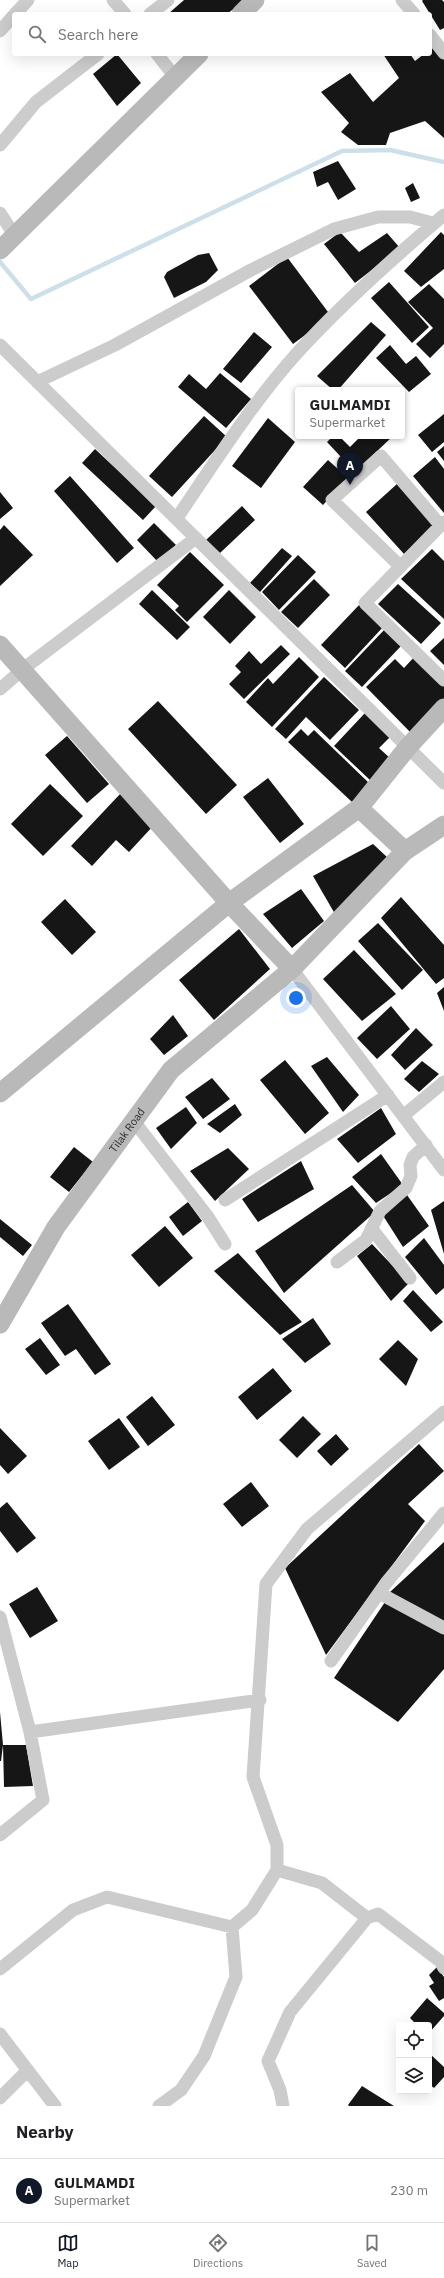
<!DOCTYPE html>
<style>
:root{--surface:#fff;--page:#f2f2f2;--text:#202124;--muted:#757577;--line:#e0e0e0;--accent:#111827}
body{margin:0;font-family:"IBM Plex Sans",sans-serif;background:var(--page);color:var(--text)}
.controls{position:absolute;right:12px;bottom:12px;display:grid;overflow:hidden;border-radius:4px;box-shadow:0 4px 16px #0002}
.controls button{width:36px;height:36px;display:grid;place-items:center;padding:0;border:0;border-bottom:1px solid var(--line);background:var(--surface);color:var(--text);font:20px sans-serif}
.you{position:absolute;left:296px;top:998px;width:14px;height:14px;margin:-10px;border:3px solid #fff;border-radius:50%;background:#1a73e8;box-shadow:0 0 0 6px #1a73e833}
.badge{display:grid;place-items:center;width:26px;height:26px;border-radius:50%;background:var(--accent);color:#fff;font-size:13px;font-weight:700}
.pin{position:absolute;translate:-50% -33px;filter:drop-shadow(0 1px 2px #0008)}
.pin::after{content:'';position:absolute;top:21px;width:14px;height:12px;background:inherit;clip-path:polygon(0 0,100% 0,50% 100%)}
.popup{position:absolute;left:295px;top:387px;width:110px;height:52px;box-sizing:border-box;display:grid;place-content:center;border-radius:4px;background:var(--surface);filter:drop-shadow(0 1px 3px #0005);font-size:13px;white-space:nowrap;color:var(--muted)}
.popup b{font-size:15px;color:var(--text)}
.popup::after{content:'';position:absolute;left:50%;top:100%;margin-left:-8px;border:8px solid transparent;border-top-color:var(--surface)}
.list{margin:0;padding:0;list-style:none}
h2{display:flex;justify-content:space-between;align-items:center;height:52px;margin:0;padding:0 16px;font-size:17px}
h2 small{font-size:13px;font-weight:400;color:var(--muted)}
.list li{display:grid;grid-template-columns:26px 1fr auto;gap:12px;align-items:center;box-sizing:border-box;height:64px;padding:0 16px;border-top:1px solid var(--line)}
.list b{display:block;font-size:15px;white-space:nowrap}
.list p{margin:0;font-size:13px;white-space:nowrap;color:var(--muted)}
.list em{font-size:13px;font-style:normal;color:var(--muted)}
.icon{flex:none;width:22px;height:22px;fill:none;stroke:currentColor;stroke-width:2;stroke-linecap:round;stroke-linejoin:round}
.map{position:relative;flex:none;width:444px;height:2106px;overflow:hidden}
.search{position:absolute;background:var(--surface);box-shadow:0 4px 16px #0002;left:12px;right:12px;top:12px;height:44px;display:flex;align-items:center;gap:10px;box-sizing:border-box;padding:0 14px;border-radius:4px;color:var(--muted);font-size:15px}
.sheet{height:116px;background:var(--surface)}
nav{display:flex;justify-content:space-around;align-items:center;box-sizing:border-box;height:56px;border-top:1px solid var(--line);background:var(--surface);font-size:11px;color:var(--muted)}
nav a{display:grid;justify-items:center;gap:2px}
nav .on{color:var(--accent)}
.map>svg:first-child{display:block}
.lines{fill:none;stroke-linecap:round;stroke-linejoin:round}
.stream{stroke:#cde0e9;stroke-width:4.5}
.building{fill:#161616}
.street{stroke:#ccc;stroke-width:13}
.secondary{stroke:#b9b9b9;stroke-width:19}
.labels{text-anchor:middle;stroke-width:4;stroke-linejoin:round;paint-order:stroke}
.street-label{font-size:11px;fill:#2f2f2f;stroke:#fff}
</style>
<div class="map">
<svg width="444" height="2106" viewBox="0 0 444 2106">
<rect width="100%" height="100%" fill="#fff"/>
<g class="lines">
<path class="stream" d="M0 262 31 299 342 151 390 150 444 162"/>
</g>
<path class="building" d="M184 0H245L227 14H168Z
M423 0H442L444 2V28L440 30 422 1Z
M436 46 444 57V138L425 121 390 133 386 145H358L341 132 349 123 321 92 350 73 373 102 399 78 383 54H410L415 61 424 54H430V50Z
M117 54 141 83 117 106 93 74Z
M338 161 356 189 338 200 328 182 317 187 313 172Z
M413 183 420 198 411 202 405 188Z
M340 232 359 252 387 233 400 248 355 283 324 244Z
M441 232 444 235V269L421 287 404 271Z
M209 253 218 270 206 282 174 298 164 277 167 272 198 255Z
M287 257 331 316 293 344 249 286Z
M389 282 429 327 412 343 371 298Z
M429 284 444 299V344L430 358 416 344 433 328 408 302Z
M371 322 386 335 338 390H333L317 376Z
M254 332 272 347 241 383 223 369Z
M390 345 406 364 416 356 431 374 409 392 376 358Z
M220 373 251 399 226 428 178 387 189 374 206 389Z
M444 414V442L432 452 418 435Z
M204 416 227 437 172 497 149 476Z
M268 418 295 442 261 488 232 466Z
M333 436H393L355 472 327 442Z
M444 446V461L437 452Z
M95 449 156 506 143 520 82 463Z
M435 457 444 469V513L413 476Z
M328 460 348 478 323 505 303 487Z
M70 476 134 548 117 563 54 491Z
M397 484 435 525 404 554 366 512Z
M0 492 13 508 0 519Z
M242 506 255 520 220 553 206 540Z
M154 523 176 545 158 562 137 540Z
M4 525 33 555 0 586V530Z
M282 548 292 556 260 592 250 583Z
M432 549 444 561V619L401 579Z
M190 552 224 585 187 622 175 610 179 606 157 585Z
M298 555 316 572 279 610 262 592Z
M314 579 330 595 298 628 281 612Z
M398 584 441 623 421 644 378 604Z
M152 590 190 627 177 640 139 604Z
M229 590 256 617 230 644 203 617Z
M360 604 384 626 345 668 321 645Z
M385 629 402 645 362 687 345 671Z
M444 638V665L430 651Z
M281 645 290 654 244 699 229 684 241 672 235 666 249 651 261 664Z
M416 655 444 683V704L413 735 366 687 395 659 404 668Z
M299 657 319 677 272 727 246 702 268 678 273 684Z
M324 677 359 710 330 740 306 717 286 739 275 729Z
M158 701 237 785 206 814 128 729Z
M365 713 390 737 379 748 391 759 371 781 334 746Z
M301 729 308 736 314 730 370 784 352 802 288 742Z
M67 736 109 784 87 803 45 755Z
M268 778 304 824 280 843 243 797Z
M50 784 83 816 43 856 11 824Z
M121 793 154 825 129 852 116 840 92 866 71 846Z
M373 844 388 858 335 914 313 876Z
M301 889 324 921 292 948 263 914Z
M401 897 444 945V978L436 984 381 918Z
M65 899 96 932 72 955 41 922Z
M378 923 423 970 402 990 358 941Z
M239 929 270 969 214 1020 179 980Z
M354 950 396 994 362 1021 323 979Z
M444 987V1011L437 993Z
M391 1006 410 1029 377 1059 357 1038Z
M173 1015 188 1036 164 1055 150 1039Z
M416 1028 433 1045 405 1070 391 1055Z
M327 1057 359 1095 343 1112 311 1066Z
M285 1060 329 1113 305 1134 260 1080Z
M422 1061 439 1074 419 1092 404 1079Z
M212 1078 230 1099 203 1119 185 1097Z
M235 1104 242 1115 220 1133 207 1124Z
M186 1107 197 1123 171 1149 156 1128Z
M381 1108 396 1134 358 1163 337 1139Z
M74 1147 93 1162 69 1192 50 1177Z
M228 1148 249 1169 215 1201 190 1171Z
M381 1154 403 1185 376 1203 352 1177Z
M301 1161 314 1189 258 1222 242 1199Z
M352 1185 375 1212 284 1293 255 1251Z
M407 1195 429 1226 403 1247 382 1214Z
M444 1201V1254L431 1210Z
M188 1202 202 1221 183 1236 169 1217Z
M0 1219 32 1245 23 1256 0 1237Z
M165 1226 193 1258 159 1287 131 1255Z
M424 1238 444 1265V1288L436 1295 405 1257Z
M372 1244 409 1283 391 1301 357 1256Z
M238 1253 302 1322 280 1335 214 1271Z
M413 1290 443 1322 431 1332 403 1301Z
M68 1304 111 1364 95 1375 76 1349 65 1356 41 1323Z
M313 1318 331 1344 305 1363 282 1339Z
M40 1338 60 1365 46 1375 25 1349Z
M398 1340 418 1359 406 1386 379 1359Z
M273 1368 292 1391 257 1420 238 1397Z
M152 1396 175 1425 148 1446 126 1417Z
M303 1416 321 1434 297 1458 279 1440Z
M119 1418 140 1447 109 1470 88 1441Z
M0 1428 27 1456 8 1474 0 1465Z
M336 1434 349 1449 331 1466 317 1451Z
M419 1444 444 1471 408 1504 425 1521 326 1655 285 1568Z
M251 1482 269 1506 242 1527 223 1504Z
M7 1502 36 1538 17 1553 0 1531V1508Z
M444 1542V1622L390 1592Z
M37 1587 58 1621 30 1638 9 1604Z
M385 1602 444 1630V1669L398 1722 334 1678Z
M0 1712 3 1745 1 1761H0Z
M3 1745H26L33 1786 4 1787Z
M437 1967 444 1977V1998L439 2001 429 1986 434 1983 429 1975Z
M427 1998 444 2013V2016L429 2033V2025H417L410 2018Z
M429 2053 444 2067V2077L434 2088 429 2084Z
M362 2086 394 2106H349L348 2105Z"/>
<g class="lines">
<path class="street" d="M113 0 125 14
M402 0 414 14
M15 14 28 0
M150 14 168 0
M0 31 14 15
M430 35 444 53
M157 54 175 77
M0 145 36 102 98 54
M0 213 15 236
M0 345 444 783
M37 382 115 345 251 270 334 229 378 217H410L433 223
M177 518C215 462 252 403 298 352 343 303 393 258 444 215
M444 522 365 603 444 680
M400 566 332 500 381 456 441 526
M0 689 23 669 196 538
M292 969 444 1170
M403 1116 444 1082
M133 1120 208 1217 225 1244
M225 1200 388 1095
M372 1229 410 1278
M337 1262 366 1240 380 1211 406 1188 411 1176 410 1165 413 1157 426 1145
M379 1593 444 1628
M0 1617 30 1732 43 1800 0 1835
M331 1661 386 1583 444 1513
M30 1732 260 1700
M277 1870 322 1883 367 1918
M0 1969 73 1910 107 1897 232 1927 252 1910 277 1870V1845L253 1777 266 1584 307 1529 444 1412
M0 2034 55 2106
M0 2098 27 2071
M159 2106 181 2090 204 2056 236 1977 232 1927
M283 2106 280 2090 268 2061 290 2012 367 1918 378 1914 440 1961 444 1968"/>
<g class="secondary">
<path d="M241 14 255 0"/>
<path d="M0 250 199 54"/>
<path d="M0 645 229 903 292 969"/>
<path d="M359 808 405 851"/>
<path d="M0 1093 229 903 359 808 408 747 444 708"/>
<path id="s1" d="M0 1324 56 1227 171 1070 292 969 405 851 444 825"/>
</g>
</g>
<g class="labels">
<g class="street-label">
<text dy="4" stroke="none"><textPath href="#s1" startOffset="232">Tilak Road</textPath></text>
</g>
</g>
</svg>
<div class="controls">
<button><svg class="icon" aria-label="locate" viewBox="0 0 24 24"><circle cx="12" cy="12" r="6"/><path d="M12 2v4M12 18v4M2 12h4M18 12h4"/></svg></button>
<button><svg class="icon" aria-label="layers" viewBox="0 0 24 24"><path d="M12 4l9 5-9 5-9-5zM3 14l9 5 9-5"/></svg></button>
</div>
<div class="you"></div>
<div class="pin badge" style="left:350px;top:485px">A</div>
<div class="popup"><b>GULMAMDI</b>Supermarket</div>
<div class="search"><svg class="icon" aria-label="search" viewBox="0 0 24 24"><circle cx="10" cy="10" r="6"/><path d="M15 15l6 6"/></svg>Search here</div>
</div>
<section class="sheet">
<h2>Nearby<small></small></h2>
<ul class="list">
<li><span class="badge">A</span><div><b>GULMAMDI</b><p>Supermarket</p></div><em>230 m</em></li>
</ul>
</section>
<nav>
<a class="on"><svg class="icon" aria-label="map" viewBox="0 0 24 24"><path d="M3 6l6-2 6 2 6-2v14l-6 2-6-2-6 2zM9 4v14M15 6v14"/></svg>Map</a>
<a><svg class="icon" aria-label="directions" viewBox="0 0 24 24"><path d="M12 3l9 9-9 9-9-9zM9 14v-3h6M13 9l2 2-2 2"/></svg>Directions</a>
<a><svg class="icon" aria-label="saved" viewBox="0 0 24 24"><path d="M7 4h10v16l-5-4-5 4z"/></svg>Saved</a>
</nav>
